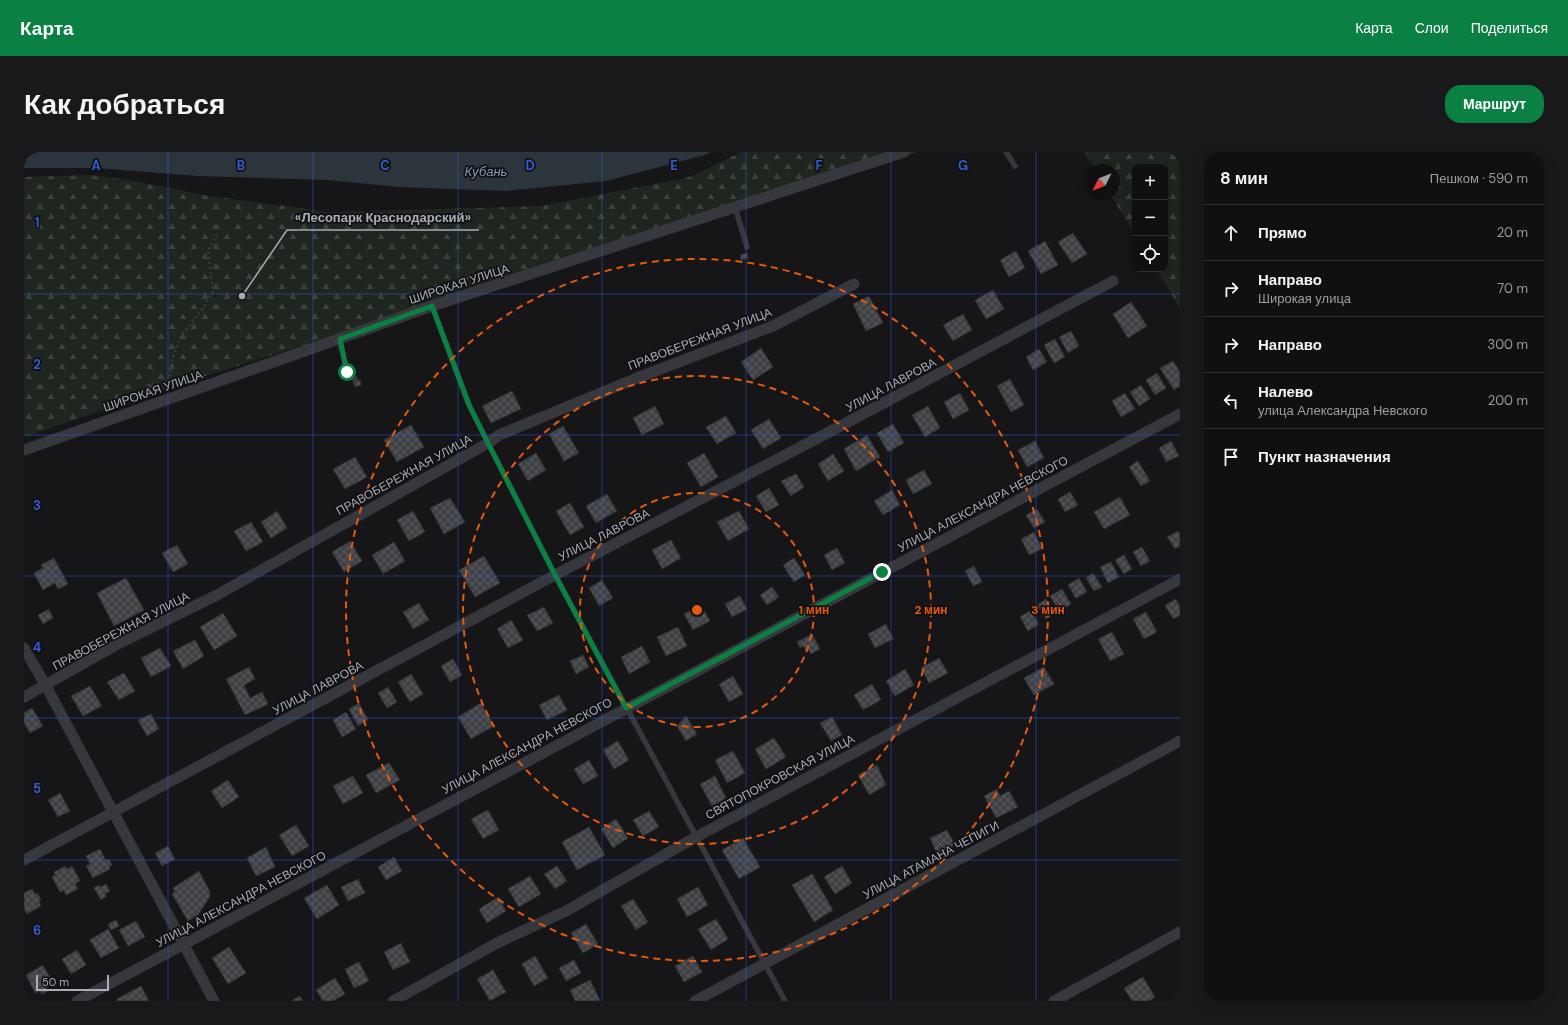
<!DOCTYPE html>
<html lang="ru">
<meta charset="utf-8">
<style>
:root{--surface:#101012;--page:#19191b;--text:#f1f3f6;--muted:#9c9d9f;--line:#303032;--accent:#0b8043}
body{margin:0;font-family:"DM Sans",sans-serif;background:var(--page);color:var(--text)}
.controls{position:absolute;right:12px;top:12px;display:grid;overflow:hidden;border-radius:8px;box-shadow:0 4px 16px #0002}
.controls button{width:36px;height:36px;display:grid;place-items:center;padding:0;border:0;border-bottom:1px solid var(--line);background:var(--surface);color:var(--text);font:20px sans-serif}
.compass{position:absolute;left:1060px;top:12px;width:36px;height:36px;border-radius:50%;background:var(--surface);box-shadow:0 4px 16px #0002;rotate:228deg}
.scale{position:absolute;left:12px;bottom:10px;width:73px;box-sizing:border-box;padding-left:4px;border:2px solid #a8adb8;border-top:0;font-size:11px;line-height:14px;white-space:nowrap;color:#a8adb8;-webkit-text-stroke:3px #111113;paint-order:stroke}
.stop{position:absolute;width:12px;height:12px;margin:-9px;border:3px solid #0b8043;border-radius:50%;background:#fff}
.stop.end{background:#0b8043;border-color:#fff;box-shadow:0 1px 4px #0008}
.list{margin:0;padding:0;list-style:none}
h2{display:flex;justify-content:space-between;align-items:center;height:52px;margin:0;padding:0 16px;font-size:17px}
h2 small{font-size:13px;font-weight:400;color:var(--muted)}
.list li{display:grid;grid-template-columns:26px 1fr auto;gap:12px;align-items:center;box-sizing:border-box;height:56px;padding:0 16px;border-top:1px solid var(--line)}
.list b{display:block;font-size:15px;white-space:nowrap}
.list p{margin:0;font-size:13px;white-space:nowrap;color:var(--muted)}
.list em{font-size:13px;font-style:normal;color:var(--muted)}
.icon{flex:none;width:22px;height:22px;fill:none;stroke:currentColor;stroke-width:2;stroke-linecap:round;stroke-linejoin:round}
.map{position:relative;flex:none;width:1156px;height:849px;overflow:hidden;border-radius:16px}
header{display:flex;align-items:center;gap:24px;box-sizing:border-box;height:56px;padding:0 20px;background:var(--accent);color:#fff}
header strong{font-size:19px}
nav{display:flex;gap:22px;margin-inline-start:auto;font-size:14px}
.intro{display:flex;align-items:center;justify-content:space-between;box-sizing:border-box;height:96px;padding:0 24px}
h1{margin:0;font-size:28px}
.button{padding:10px 18px;border-radius:16px;background:var(--accent);color:#fff;font-size:14px;font-weight:700}
main{display:flex;gap:24px;padding:0 24px}
aside{flex:1;background:var(--surface);border-radius:16px;box-shadow:0 4px 16px #0002}
.map>svg:first-child{display:block}
.forest{fill:url(#forest-firs)}
.water{fill:#2c353c}
.building{fill:url(#building-cross-hatch);stroke:#303034}
.lines{fill:none;stroke-linecap:round;stroke-linejoin:round}
.path{stroke:#3d3f44;stroke-width:2;stroke-dasharray:2 3;stroke-linecap:butt}
.service{stroke:#37383d;stroke-width:5.5}
.minor{stroke:#37383d;stroke-width:11}
.route{stroke:#0b8043;stroke-width:5}
.grid{fill:none;stroke:#325cd3;stroke-width:1;stroke-opacity:0.55}
.ring{fill:none;stroke:#e8590c;stroke-width:2;stroke-dasharray:7 5}
.labels{text-anchor:middle;stroke-width:3.5;stroke-linejoin:round;paint-order:stroke}
.street-label{font-size:12px;fill:#a8adb8;stroke:#111113}
.water-label{font-size:13px;font-style:italic;fill:#7f9bb3;stroke:#111113}
.grid-label{font-size:13px;text-anchor:middle;font-weight:bold;fill:#325cd3;stroke:#111113;stroke-width:3.5;stroke-linejoin:round;paint-order:stroke}
.centre{fill:#e8590c;stroke:#111113;stroke-width:2}
.ring-label{font-size:12px;text-anchor:middle;font-weight:bold;fill:#e8590c;stroke:#111113;stroke-width:3.5;stroke-linejoin:round;paint-order:stroke}
.leader{fill:none;stroke:#a8adb8;stroke-width:1.5}
.callout-dot{fill:#a8adb8;stroke:#111113;stroke-width:1.5}
.callout-label{font-size:13px;text-anchor:middle;font-weight:bold;fill:#a8adb8;stroke:#111113;stroke-width:3.5;stroke-linejoin:round;paint-order:stroke}
</style>
<header>
<strong>Карта</strong>
<nav><a>Карта</a><a>Слои</a><a>Поделиться</a></nav>
</header>
<div class="intro"><h1>Как добраться</h1><a class="button">Маршрут</a></div>
<main>
<div class="map">
<svg width="1156" height="849" viewBox="0 0 1156 849">
<defs>
<pattern id="forest-firs" width="22" height="20" patternUnits="userSpaceOnUse"><rect width="22" height="20" fill="#1e261f"/><path d="M5 1l3.5 6h-7zM16 11l3.5 6h-7z" fill="#3c433d"/></pattern>
<pattern id="building-cross-hatch" width="8" height="8" patternUnits="userSpaceOnUse"><rect width="8" height="8" fill="#404145"/><path d="M0 0l8 8M0 8l8-8" fill="none" stroke="#595a5e"/></pattern>
</defs>
<rect width="100%" height="100%" fill="#161618"/>
<path class="forest" d="M717 0H894L169 228 0 285V25L67 23 105 28 179 43 305 60 518 54 666 25Z
M1060 0H1156V156L1132 117H1141V15H1111V83L1086 42H1090V18H1071Z"/>
<path class="water" d="M0 0H687L681 3 582 29 482 39 375 35 303 28 173 24 74 16H0Z"/>
<path class="building" d="M1049 81 1063 102 1048 111 1034 90Z
M1021 89 1034 113 1017 122 1004 99Z
M992 99 1001 116 985 125 976 108Z
M723 101 724 106 717 108 716 103Z
M969 138 980 157 962 167 951 148Z
M845 144 859 171 842 179 829 152Z
M1107 150 1123 174 1104 186 1089 162Z
M939 162 948 178 929 189 919 173Z
M1047 179 1055 194 1044 201 1035 185Z
M1031 187 1041 205 1030 211 1020 193Z
M737 196 749 215 729 228 717 210Z
M1015 197 1023 210 1009 218 1002 205Z
M1149 209 1156 220V234L1150 238 1136 216Z
M1133 221 1142 236 1131 243 1122 228Z
M986 227 1000 253 987 260 973 234Z
M336 228 337 233 331 235 329 230Z
M1117 233 1126 247 1115 254 1106 240Z
M488 239 497 257 467 271 458 254Z
M936 241 945 258 929 267 920 250Z
M1101 241 1111 257 1097 265 1088 249Z
M631 254 640 272 618 283 609 266Z
M904 254 916 276 901 285 888 263Z
M702 264 712 281 693 292 682 275Z
M745 267 757 286 739 297 727 278Z
M869 272 880 291 864 300 853 281Z
M387 273 400 295 373 310 360 288Z
M539 274 555 301 540 309 525 282Z
M843 283 856 305 832 319 820 297Z
M1011 289 1020 306 1003 315 994 298Z
M1147 289 1155 304 1142 310 1135 296Z
M512 301 522 318 504 329 494 312Z
M680 301 694 325 677 335 663 311Z
M809 302 820 319 804 329 794 312Z
M331 305 343 325 321 337 309 317Z
M1114 309 1126 329 1117 334 1105 315Z
M900 318 908 332 889 342 882 328Z
M772 322 780 335 767 344 757 329Z
M745 336 755 353 742 360 732 344Z
M868 338 876 353 859 363 850 349Z
M1046 340 1054 353 1041 360 1034 347Z
M583 342 593 359 572 371 562 354Z
M1096 345 1106 363 1080 377 1070 360Z
M426 346 441 370 420 382 406 356Z
M546 351 560 375 546 383 532 359Z
M1013 357 1021 370 1010 376 1002 363Z
M253 359 263 376 247 386 237 370Z
M389 359 401 380 385 389 373 368Z
M715 359 725 377 704 389 693 370Z
M227 370 239 390 222 399 210 379Z
M1154 379 1156 383V394L1151 397 1143 385Z
M1010 380 1018 397 1005 403 997 387Z
M647 388 657 406 638 417 628 398Z
M326 389 338 409 320 420 308 400Z
M370 390 381 409 359 422 348 403Z
M153 393 164 412 149 420 138 401Z
M1118 395 1126 409 1117 414 1109 400Z
M813 396 821 411 808 418 800 403Z
M1100 403 1108 417 1100 422 1091 408Z
M460 404 476 431 451 445 435 418Z
M30 406 44 432 34 437 31 431 19 438 10 421 19 416 17 413Z
M770 406 781 423 770 430 759 413Z
M1087 410 1095 425 1084 431 1076 415Z
M950 414 958 430 949 434 941 419Z
M1069 421 1078 435 1070 439 1062 426Z
M102 426 120 458 90 474 73 441Z
M1055 426 1063 440 1052 446 1044 433Z
M578 428 589 446 575 454 565 436Z
M748 435 755 445 743 453 736 443Z
M1038 437 1047 452 1035 459 1026 444Z
M716 444 723 457 708 465 701 452Z
M1022 447 1031 461 1022 467 1013 453Z
M1152 447 1156 455V463L1149 467 1141 453Z
M395 451 405 468 389 477 379 460Z
M677 453 686 469 669 478 660 462Z
M520 455 529 471 513 479 503 463Z
M25 457 29 466 19 472 14 463Z
M1006 459 1015 472 1004 479 996 465Z
M1122 460 1133 480 1120 487 1109 467Z
M199 461 213 484 190 498 176 475Z
M487 468 499 488 484 496 473 477Z
M862 472 869 487 851 496 844 482Z
M654 475 663 494 642 504 633 485Z
M1088 480 1100 502 1086 509 1074 487Z
M788 482 796 497 787 502 784 497 782 498 779 494 776 496 773 490Z
M171 488 180 504 159 517 149 499Z
M618 494 626 510 605 522 597 505Z
M136 496 147 514 127 525 117 506Z
M559 503 565 515 552 522 546 509Z
M915 506 924 521 905 531 897 516Z
M429 507 438 523 426 530 417 514Z
M225 515 231 527 220 533 226 546 238 540 244 552 221 563 202 527Z
M1020 515 1030 532 1010 543 1000 526Z
M881 517 890 533 871 544 862 529Z
M100 521 111 539 95 548 83 530Z
M387 522 399 542 386 550 374 530Z
M709 524 719 542 705 550 695 532Z
M848 532 857 548 839 558 830 543Z
M66 534 78 554 59 564 47 544Z
M364 535 373 550 363 556 354 541Z
M535 543 543 558 523 568 515 553Z
M335 551 344 568 334 574 325 557Z
M457 551 470 574 447 587 434 565Z
M8 556 19 574 6 581 0 571V561Z
M322 560 332 577 318 585 309 568Z
M127 562 135 577 123 584 114 568Z
M662 564 673 582 662 589 653 574Z
M808 565 818 583 807 589 796 571Z
M750 586 762 605 742 617 731 597Z
M594 589 605 608 590 617 579 598Z
M709 599 721 621 703 631 691 608Z
M565 608 574 624 559 632 550 617Z
M365 611 376 628 352 641 342 623Z
M853 613 862 633 845 643 834 623Z
M329 624 339 641 319 652 309 634Z
M691 624 702 646 688 654 676 632Z
M204 628 215 645 198 656 187 639Z
M973 637 976 644 985 639 994 655 972 666 960 644Z
M36 641 46 659 34 665 24 648Z
M464 658 475 678 459 687 447 667Z
M625 659 635 675 619 684 609 668Z
M592 667 604 686 589 696 577 677Z
M272 673 285 694 268 704 255 683Z
M565 675 581 703 553 718 538 690Z
M923 678 931 693 913 702 906 686Z
M719 686 736 715 715 727 698 698Z
M144 694 151 707 138 714 131 701Z
M242 695 251 715 232 724 223 706Z
M76 697 82 709 85 707 88 713 85 715 86 717 69 726 62 714 66 712 62 704Z
M370 705 378 719 362 728 354 715Z
M41 714 43 717 48 714 56 729 51 732 54 737 42 743 40 738 36 740 28 725 31 723 30 720Z
M533 714 543 729 531 737 520 722Z
M818 714 828 731 811 742 800 725Z
M175 719 186 740 185 746 174 763 164 769 148 742 151 740 149 736Z
M788 722 809 758 790 770 768 733Z
M506 724 517 742 495 755 484 737Z
M334 727 341 741 324 749 317 735Z
M82 732 86 739 81 742 82 744 77 748 70 736 75 733 77 735Z
M303 733 315 753 293 767 280 746Z
M674 735 684 753 663 765 653 747Z
M8 737 11 742 13 741 17 748 15 750 17 754 3 762 0 757V741Z
M474 745 482 759 463 771 455 757Z
M609 747 624 770 612 778 597 754Z
M692 767 704 787 687 798 674 777Z
M92 768 95 774 87 778 84 772Z
M112 769 121 785 104 794 95 778Z
M562 772 574 792 559 801 547 781Z
M84 777 95 796 77 806 66 788Z
M377 791 386 810 369 818 360 800Z
M205 795 222 821 204 832 188 806Z
M53 798 62 813 47 822 38 807Z
M511 804 524 826 510 834 498 812Z
M669 804 678 820 660 830 651 814Z
M550 808 557 821 542 829 535 816Z
M335 810 345 829 330 836 321 817Z
M19 813 29 831 22 836 24 839 18 842 16 839 11 841 2 823Z
M469 818 482 840 466 849 453 827Z
M1119 825 1131 845 1125 849H1108L1100 836Z
M311 826 321 842 309 849H299L292 838Z
M566 828 576 848 574 849H551L546 838Z
M117 834 125 849H93V847Z
M276 844 279 849H267Z"/>
<g class="lines">
<path class="path" d="M123 233 133 231 145 232 148 207 157 184 180 155 189 140 184 99 193 82"/>
<path class="service" d="M982 0 991 14
M711 55 723 95
M408 154 445 253 464 291 531 423 761 849
M315 187 323 219 331 227"/>
<path class="minor" d="M0 298 408 154 880 0
M0 496 22 534 190 849
M0 545 92 493 193 443 464 291 475 283 613 226 749 174 830 132
M0 708 531 423 792 287 1089 129
M53 849 1156 262
M369 849 473 791 542 759 672 685 1156 427
M671 849 1156 589
M1030 849 1156 780"/>
</g>
<g class="lines">
<path class="route" d="M323 220 316 187 408 154 445 253 464 291 531 423 602 556 858 420"/>
</g>
<path class="grid" d="M144 0V849M289 0V849M434 0V849M578 0V849M722 0V849M867 0V849M1012 0V849M0 142H1156M0 283H1156M0 424H1156M0 566H1156M0 708H1156"/>
<g class="ring">
<circle cx="673" cy="458" r="117"/>
<circle cx="673" cy="458" r="234"/>
<circle cx="673" cy="458" r="351"/>
</g>
<g class="labels">
<g class="street-label">
<text transform="translate(435 132) rotate(-18)" y="4">ШИРОКАЯ УЛИЦА</text>
<text transform="translate(676 187) rotate(-21)" y="4">ПРАВОБЕРЕЖНАЯ УЛИЦА</text>
<text transform="translate(867 233) rotate(-28)" y="4">УЛИЦА ЛАВРОВА</text>
<text transform="translate(129 239) rotate(-19)" y="4">ШИРОКАЯ УЛИЦА</text>
<text transform="translate(380 323) rotate(-29)" y="4">ПРАВОБЕРЕЖНАЯ УЛИЦА</text>
<text transform="translate(959 352) rotate(-28)" y="4">УЛИЦА АЛЕКСАНДРА НЕВСКОГО</text>
<text transform="translate(580 383) rotate(-27)" y="4">УЛИЦА ЛАВРОВА</text>
<text transform="translate(97 479) rotate(-28)" y="4">ПРАВОБЕРЕЖНАЯ УЛИЦА</text>
<text transform="translate(294 536) rotate(-28)" y="4">УЛИЦА ЛАВРОВА</text>
<text transform="translate(503 594) rotate(-28)" y="4">УЛИЦА АЛЕКСАНДРА НЕВСКОГО</text>
<text transform="translate(756 625) rotate(-28)" y="4">СВЯТОПОКРОВСКАЯ УЛИЦА</text>
<text transform="translate(907 708) rotate(-28)" y="4">УЛИЦА АТАМАНА ЧЕПИГИ</text>
<text transform="translate(217 747) rotate(-28)" y="4">УЛИЦА АЛЕКСАНДРА НЕВСКОГО</text>
</g>
<g class="water-label">
<text x="462" y="24">Кубань</text>
</g>
</g>
<g class="grid-label">
<text x="72" y="18">A</text>
<text x="217" y="18">B</text>
<text x="361" y="18">C</text>
<text x="506" y="18">D</text>
<text x="650" y="18">E</text>
<text x="795" y="18">F</text>
<text x="939" y="18">G</text>
<text x="13" y="75">1</text>
<text x="13" y="217">2</text>
<text x="13" y="358">3</text>
<text x="13" y="500">4</text>
<text x="13" y="641">5</text>
<text x="13" y="783">6</text>
</g>
<circle cx="673" cy="458" r="6" class="centre"/>
<g class="ring-label">
<text x="790" y="462">1 мин</text>
<text x="907" y="462">2 мин</text>
<text x="1024" y="462">3 мин</text>
</g>
<path class="leader" d="M218 144L263 78H455"/>
<circle class="callout-dot" cx="218" cy="144" r="4"/>
<g class="callout-label">
<text x="359" y="70">«Лесопарк Краснодарский»</text>
</g>
</svg>
<div class="controls">
<button>+</button>
<button>−</button>
<button><svg class="icon" aria-label="locate" viewBox="0 0 24 24"><circle cx="12" cy="12" r="6"/><path d="M12 2v4M12 18v4M2 12h4M18 12h4"/></svg></button>
</div>
<svg class="compass" viewBox="-18 -18 36 36"><path d="M0-13l5 13h-10z" fill="#e53935"/><path d="M0 13l5-13h-10z" fill="#9c9d9f"/></svg>
<div class="scale">50 m</div>
<div class="stop" style="left:323px;top:220px"></div>
<div class="stop end" style="left:858px;top:420px"></div>
</div>
<aside>
<h2>8 мин<small>Пешком · 590 m</small></h2>
<ul class="list">
<li><svg class="icon" aria-label="ahead" viewBox="0 0 24 24"><path d="M12 20V5M6 11l6-6 6 6"/></svg><div><b>Прямо</b></div><em>20 m</em></li>
<li><svg class="icon" aria-label="right" viewBox="0 0 24 24"><path d="M7 20v-9h11M14 6l5 5-5 5"/></svg><div><b>Направо</b><p>Широкая улица</p></div><em>70 m</em></li>
<li><svg class="icon" aria-label="right" viewBox="0 0 24 24"><path d="M7 20v-9h11M14 6l5 5-5 5"/></svg><div><b>Направо</b></div><em>300 m</em></li>
<li><svg class="icon" aria-label="left" viewBox="0 0 24 24"><path d="M17 20v-9H6M10 6l-5 5 5 5"/></svg><div><b>Налево</b><p>улица Александра Невского</p></div><em>200 m</em></li>
<li><svg class="icon" aria-label="arrive" viewBox="0 0 24 24"><path d="M6 21V4h12l-3 4 3 4H6"/></svg><div><b>Пункт назначения</b></div></li>
</ul>
</aside>
</main>
